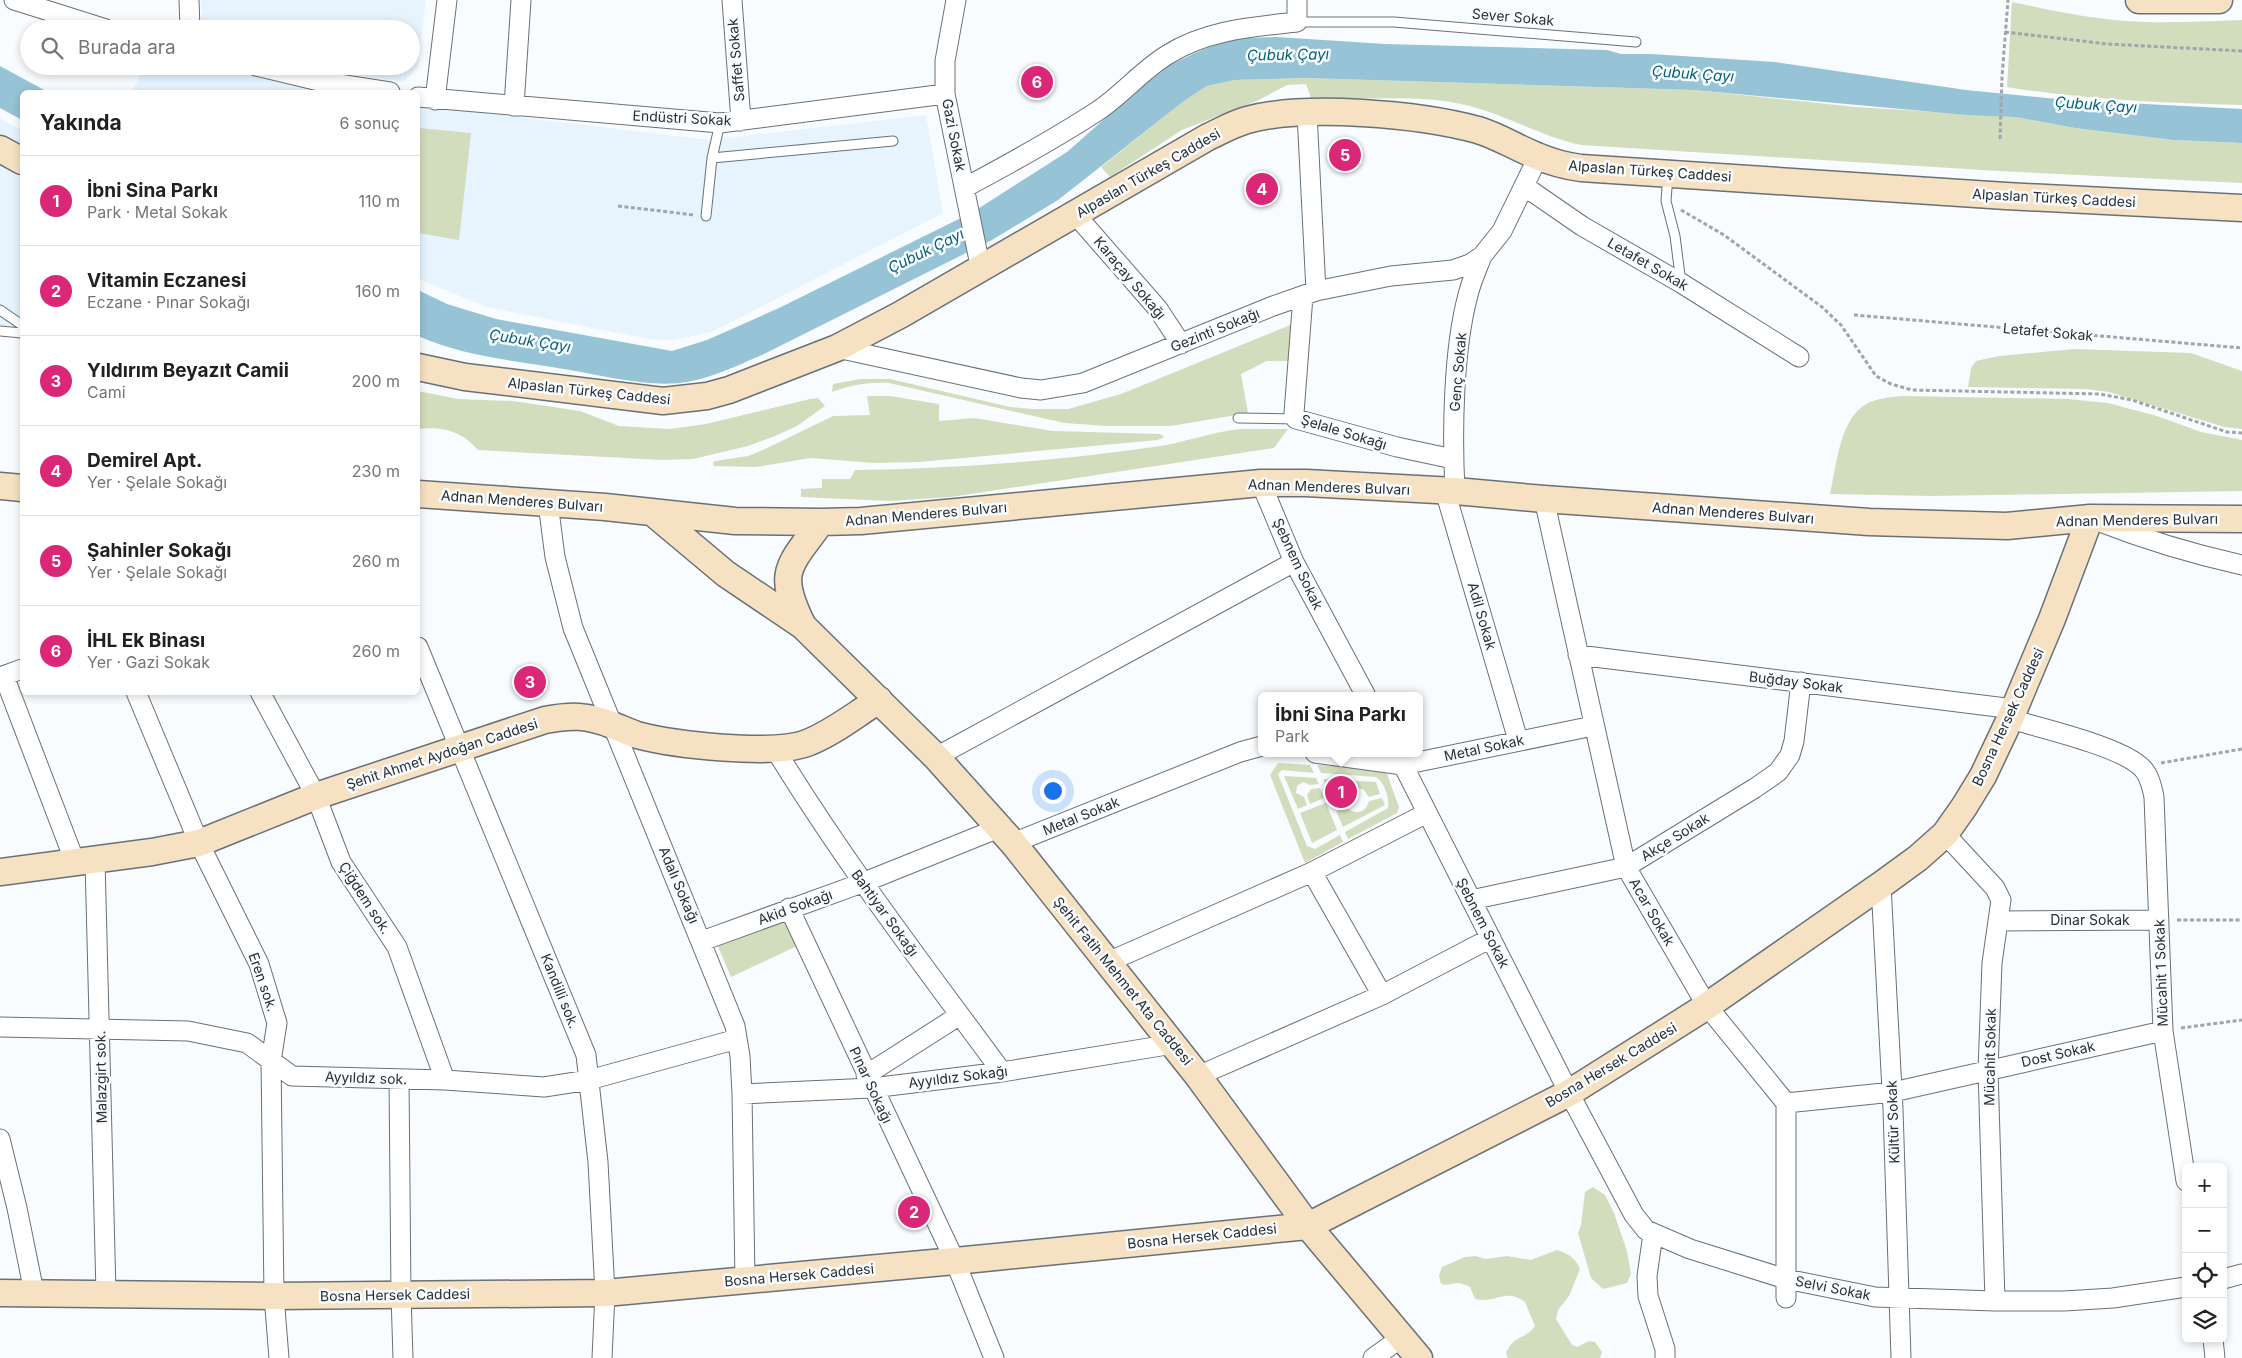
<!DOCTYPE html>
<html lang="tr">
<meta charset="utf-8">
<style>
:root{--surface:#fff;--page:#f2f2f2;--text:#202124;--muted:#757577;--line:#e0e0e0;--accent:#db2777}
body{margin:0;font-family:Inter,sans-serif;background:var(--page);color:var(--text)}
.controls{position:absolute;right:15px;bottom:15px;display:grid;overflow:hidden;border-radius:8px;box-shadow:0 2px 8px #0003}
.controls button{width:45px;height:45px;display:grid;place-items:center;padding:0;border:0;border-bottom:1px solid var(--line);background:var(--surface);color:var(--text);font:25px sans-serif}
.you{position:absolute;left:1052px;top:790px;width:18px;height:18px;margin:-12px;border:4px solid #fff;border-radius:50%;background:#1a73e8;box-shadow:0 0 0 8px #1a73e833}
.badge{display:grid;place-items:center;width:32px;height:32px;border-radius:50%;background:var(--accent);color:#fff;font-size:16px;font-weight:700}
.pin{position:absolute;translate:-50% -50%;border:2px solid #fff;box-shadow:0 1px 5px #0006}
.popup{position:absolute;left:1258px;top:692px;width:165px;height:65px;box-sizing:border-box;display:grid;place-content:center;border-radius:8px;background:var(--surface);filter:drop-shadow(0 1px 4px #0005);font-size:16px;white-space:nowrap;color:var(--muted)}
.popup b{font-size:19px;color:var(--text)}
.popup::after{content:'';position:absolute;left:50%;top:100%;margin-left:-10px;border:10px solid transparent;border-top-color:var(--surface)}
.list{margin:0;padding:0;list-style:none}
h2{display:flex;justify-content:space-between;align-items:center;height:65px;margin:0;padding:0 20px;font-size:21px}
h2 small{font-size:16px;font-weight:400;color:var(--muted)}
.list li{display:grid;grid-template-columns:32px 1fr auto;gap:15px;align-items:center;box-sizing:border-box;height:90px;padding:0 20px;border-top:1px solid var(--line)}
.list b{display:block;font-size:19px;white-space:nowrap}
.list p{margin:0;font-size:16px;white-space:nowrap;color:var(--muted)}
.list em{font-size:16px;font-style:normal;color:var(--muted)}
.icon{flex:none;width:28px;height:28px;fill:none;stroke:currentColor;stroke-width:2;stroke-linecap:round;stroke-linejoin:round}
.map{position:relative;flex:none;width:2242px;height:1358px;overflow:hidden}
.search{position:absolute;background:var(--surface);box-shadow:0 2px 8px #0003;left:20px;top:20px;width:400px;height:55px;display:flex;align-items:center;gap:12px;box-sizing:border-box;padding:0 18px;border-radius:28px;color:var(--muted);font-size:19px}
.panel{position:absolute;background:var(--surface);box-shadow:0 2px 8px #0003;left:20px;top:90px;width:400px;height:605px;border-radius:8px}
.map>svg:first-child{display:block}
.built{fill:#e7f4fe}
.green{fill:#d2ddbd}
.water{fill:#96c3d5}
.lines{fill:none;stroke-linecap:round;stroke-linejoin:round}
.lane-casing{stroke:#687177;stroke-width:11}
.street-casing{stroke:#687177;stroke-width:21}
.secondary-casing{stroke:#687177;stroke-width:29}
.path{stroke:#a1a5a7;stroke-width:3;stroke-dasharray:4 2.5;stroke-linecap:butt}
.lane{stroke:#fff;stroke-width:9}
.street{stroke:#fff;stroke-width:19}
.secondary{stroke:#f6e1c2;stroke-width:26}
.labels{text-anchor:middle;stroke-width:5;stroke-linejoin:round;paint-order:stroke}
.street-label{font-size:14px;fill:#2a2e30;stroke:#f8fcff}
.water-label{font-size:15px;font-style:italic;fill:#05617a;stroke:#f8fcff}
</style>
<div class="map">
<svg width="2242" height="1358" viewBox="0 0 2242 1358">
<rect width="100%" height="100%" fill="#f8fcff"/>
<path class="built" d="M201 0H426L418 67 404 82 298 66H411V29H202Z
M144 66H220L338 92H132Z
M418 105 709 140 926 115 943 213 712 332 673 340H654L487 307 418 279Z
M0 118 22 131V342L0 328Z"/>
<path class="green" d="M2012 2C2050 10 2087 18 2126 21 2165 24 2203 21 2242 20V105C2163 103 2084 100 2007 87Z
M1306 78 1694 90 1856 107 2015 117 2075 128 2173 140 2242 143V183L1998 171 1581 145C1539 136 1503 113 1461 104 1412 94 1361 101 1311 98L1306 84 1287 85 1259 100 1182 130 1110 177 1101 167 1184 101 1207 86 1234 80Z
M419 128 471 133 459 240 418 233Z
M1293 324 1291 361H1267L1241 374 1248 413 1171 426H1107L1064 423 889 383C869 382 851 385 832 392L833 384 861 379H890L1010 407 1033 409H1068L1121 394Z
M2074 349 2191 353 2242 371V429L2224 427 2109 392 2085 389 1968 387 1971 368 1976 361 1999 356Z
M418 391 458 399 513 401 580 411 619 426 670 429 706 424 810 399 818 398 825 406 797 426 775 436 748 446 693 459 662 460 478 450C462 431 442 426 418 429Z
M867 396H890L939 404V421L974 418 1053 431 1160 434 1164 437 1158 440 919 462 874 463 811 458 756 467 714 466 713 463 715 461 748 456 763 450 833 416 870 415Z
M1903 396 2068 399 2108 403 2157 416 2201 432 2242 440V491L1931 496 1830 494C1837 465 1839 418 1868 403 1879 398 1892 397 1903 396Z
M1240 429H1288L1274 448 951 497 890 501 801 497V489L822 488V479H850L855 470C955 469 1055 461 1154 447 1183 443 1211 432 1240 429Z
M1278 763 1310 765 1314 773 1282 770 1278 774 1307 846 1315 849 1340 835 1343 842 1305 863 1270 775Z
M1317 765 1378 768 1387 774 1399 807 1397 813 1348 839 1345 832 1388 808C1390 798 1384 782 1376 777L1321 773Z
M1284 776 1316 778 1319 784 1310 785 1303 782 1297 786 1296 793 1304 797 1307 805 1298 809Z
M1323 779 1376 782 1380 794 1369 797 1363 789 1352 788 1345 793V804L1335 807Z
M1320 788 1324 798 1310 804 1307 795 1311 789Z
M1382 798 1385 805 1343 827 1336 811 1347 808C1356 815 1366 813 1369 801Z
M1326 803 1337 830 1312 843 1300 813Z
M784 919 797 946 731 977 716 942Z
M1593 1187 1605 1195 1614 1213 1627 1251 1631 1274 1627 1283 1603 1289 1591 1278 1578 1233 1581 1225 1585 1192Z
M1557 1250C1567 1253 1576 1258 1580 1269L1569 1296 1558 1310 1556 1319 1572 1345 1577 1347 1589 1341 1595 1342 1602 1352 1600 1358H1508L1506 1353C1514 1334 1527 1339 1535 1326L1525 1302C1505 1287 1496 1304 1475 1299L1470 1287C1453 1278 1453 1287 1441 1284L1439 1276 1442 1267 1465 1257 1475 1256 1486 1259 1507 1256 1531 1260Z"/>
<path class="water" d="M1277 37 1385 44 1607 50 1621 54H1651L1775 62 1966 90 2067 100 2242 109V143L2173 140 2075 128 2015 117 1967 115 1694 90 1306 78 1234 80 1207 86 1184 101 1058 200 992 240 762 355C738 365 712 378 687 382 651 388 605 376 570 370 519 361 465 357 418 336V290L447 304 496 319 672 351 707 340 779 308 973 212 1067 152 1128 98 1170 65 1195 53 1219 43 1245 38Z
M0 66 48 92H22V120L0 108Z"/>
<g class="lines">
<g class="lane-casing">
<path id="lane" d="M1297 22H1394L1636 42
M712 158 893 141
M1668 175 1666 201 1675 236 1681 283
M706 216 712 158 720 123
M0 310 22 325
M0 331 22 333
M1238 418 1296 419"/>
</g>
<g class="street-casing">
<path id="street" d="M14 0 106 29
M189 0 190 29
M732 0 741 121
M956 0 945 61V94L981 270
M256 66 319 81 390 92
M418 97 720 123 945 94
M435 100 447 0
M514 106 521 0
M1307 113 1316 291
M1524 186 1582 226 1681 283 1799 357
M964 188C1009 164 1053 140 1096 112 1121 96 1141 71 1167 55 1206 30 1252 27 1297 22V0
M1075 214 1158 309 1181 344
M1303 296 1294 413 1296 419 1397 447 1453 459
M837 348 1021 388 1041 390 1083 383 1273 306 1316 291 1391 276 1453 270 1470 264 1482 256 1502 231 1538 157
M1261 483 1294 562 1366 696
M1445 491 1518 740
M1455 491C1452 433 1453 351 1468 295 1471 282 1477 269 1482 256
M1544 499 1626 867 1707 1006 1786 1103V1298
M548 503 555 557 573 628 735 1026 740 1056 742 1094 745 1280
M2100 522C2146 540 2193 554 2242 565
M418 647 586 1055 598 1162 605 1293 602 1358
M1578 655 2014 709
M4 676 75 862
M0 677 22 669
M136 692 199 843 259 964 277 1023 271 1061 274 1296 279 1358
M260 692 316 796 341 862 397 947 445 1080
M2010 719C2041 728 2118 746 2140 766 2149 773 2152 787 2154 797L2163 1031 2186 1181
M775 749C844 862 924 966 1002 1072
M1315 753 1403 765 1593 726
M1397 753 1569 1093 1634 1215 1646 1230 1690 1249 1786 1279 1875 1297 1995 1301H2064L2113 1298 2186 1287
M936 757 1294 562
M1945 834 1995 888 2001 900 1992 963 1988 1070 1995 1301
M1013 843 1240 752 1262 746
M95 860 106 1293
M1312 872 1382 995
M1881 885 1893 1109 1901 1358
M1471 900 1626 867 1755 788 1778 772 1790 755 1794 741 1801 682
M789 908 955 1261 994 1358
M1998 921 2159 920
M702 941 862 883 999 828
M1108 962 1312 872 1427 813
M0 1027 188 1031 247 1043 292 1076 445 1080 544 1087 589 1080 737 1039
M866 1075 960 1015
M1198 1076 1382 995 1491 938
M399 1079 401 1295 403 1358
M742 1094 872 1088 1002 1072 1173 1044
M1786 1103 1893 1092 2163 1031
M0 1139 17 1208 34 1292
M1653 1234 1647 1276 1648 1296 1665 1349V1358
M2223 1279 2242 1274
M2213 1339 2215 1358
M1373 1358 1401 1338"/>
</g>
<g class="secondary-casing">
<path id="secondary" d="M2139 0H2219
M0 149 22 161
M418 367 465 377 663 401 707 396 729 390 837 348 900 315 1208 137C1221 131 1233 124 1247 120 1305 104 1419 114 1478 130 1498 136 1517 148 1537 156 1551 162 1566 166 1581 168L2006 196 2242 208
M0 486 22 488
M418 494 605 507 735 521 821 522 861 521 1261 483H1306L1455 491 1544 499 1869 522 2007 526 2090 518 2242 519
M652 512 726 574 803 626C776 572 788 567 821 522
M803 626 936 757 1013 843 1198 1076 1308 1226 1419 1358
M0 872 152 852 199 843 316 796 545 720C571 715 587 715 612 725 620 728 628 732 637 735 675 745 772 756 807 743 833 733 856 714 879 700
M0 1293 274 1296 605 1293 955 1261 1308 1226 1569 1093 1707 1006 1881 885 1918 858 1945 834 1964 807 1983 776 2010 719 2052 619 2090 518"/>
</g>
<path class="path" d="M2005 32 2107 44 2242 51
M2000 139 2002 77 2008 0
M618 206 694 215
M1681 210 1724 235 1822 307 1841 325 1876 376 1891 384 1912 390 2100 394 2132 400 2227 432 2242 433
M1854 315 2242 348
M2161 763 2242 749
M2177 920H2242
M2181 1028 2242 1020"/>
<use href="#lane" class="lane"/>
<use href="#street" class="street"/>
<use href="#secondary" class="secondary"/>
</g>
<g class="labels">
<g class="street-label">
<text transform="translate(1513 17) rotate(5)" y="5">Sever Sokak</text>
<text transform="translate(736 60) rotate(-95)" y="5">Saffet Sokak</text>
<text transform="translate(682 118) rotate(3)" y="5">Endüstri Sokak</text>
<text transform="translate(954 135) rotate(79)" y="5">Gazi Sokak</text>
<text transform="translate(1650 171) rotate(4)" y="5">Alpaslan Türkeş Caddesi</text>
<text transform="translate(1148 173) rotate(-30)" y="5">Alpaslan Türkeş Caddesi</text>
<text transform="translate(2054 198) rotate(3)" y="5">Alpaslan Türkeş Caddesi</text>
<text transform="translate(1648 264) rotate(30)" y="5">Letafet Sokak</text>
<text transform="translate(1130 278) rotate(50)" y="5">Karaçay Sokağı</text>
<text transform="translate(1215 330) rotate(-22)" y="5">Gezinti Sokağı</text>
<text transform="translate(2048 332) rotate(5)" y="5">Letafet Sokak</text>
<text transform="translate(1458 372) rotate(-85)" y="5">Genç Sokak</text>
<text transform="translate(589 391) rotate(6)" y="5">Alpaslan Türkeş Caddesi</text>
<text transform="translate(1344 432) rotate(17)" y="5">Şelale Sokağı</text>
<text transform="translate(1329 487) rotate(2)" y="5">Adnan Menderes Bulvarı</text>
<text transform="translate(522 501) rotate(4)" y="5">Adnan Menderes Bulvarı</text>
<text transform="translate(1733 513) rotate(4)" y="5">Adnan Menderes Bulvarı</text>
<text transform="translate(926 514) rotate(-5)" y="5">Adnan Menderes Bulvarı</text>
<text transform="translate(2137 520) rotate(-1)" y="5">Adnan Menderes Bulvarı</text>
<text transform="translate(1298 564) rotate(65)" y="5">Şebnem Sokak</text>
<text transform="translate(1482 616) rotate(74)" y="5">Adil Sokak</text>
<text transform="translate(1796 682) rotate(7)" y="5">Buğday Sokak</text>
<text transform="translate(2008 717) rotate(-65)" y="5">Bosna Hersek Caddesi</text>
<text transform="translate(1484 748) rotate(-12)" y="5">Metal Sokak</text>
<text transform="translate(442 754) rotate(-18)" y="5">Şehit Ahmet Aydoğan Caddesi</text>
<text transform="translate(1081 816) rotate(-22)" y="5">Metal Sokak</text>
<text transform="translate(1675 837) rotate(-32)" y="5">Akçe Sokak</text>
<text transform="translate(679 885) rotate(67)" y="5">Adalı Sokağı</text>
<text transform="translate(365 898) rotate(57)" y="5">Çiğdem sok.</text>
<text transform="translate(795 907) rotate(-20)" y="5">Akid Sokağı</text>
<text transform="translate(1652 912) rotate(60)" y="5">Acar Sokak</text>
<text transform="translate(885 913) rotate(54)" y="5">Bahtiyar Sokağı</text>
<text x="2090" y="925">Dinar Sokak</text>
<text transform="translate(1483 923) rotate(63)" y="5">Şebnem Sokak</text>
<text transform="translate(2161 973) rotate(-92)" y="5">Mücahit 1 Sokak</text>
<text transform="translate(1123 981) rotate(51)" y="5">Şehit Fatih Mehmet Ata Caddesi</text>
<text transform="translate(263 982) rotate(71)" y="5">Eren sok.</text>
<text transform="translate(560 991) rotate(68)" y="5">Kandilli sok.</text>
<text transform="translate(2058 1054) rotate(-13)" y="5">Dost Sokak</text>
<text transform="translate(1990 1057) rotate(-89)" y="5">Mücahit Sokak</text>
<text transform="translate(1611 1065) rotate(-31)" y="5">Bosna Hersek Caddesi</text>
<text transform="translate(101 1077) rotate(-91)" y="5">Malazgirt sok.</text>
<text transform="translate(958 1077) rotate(-7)" y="5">Ayyıldız Sokağı</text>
<text transform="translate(366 1078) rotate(2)" y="5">Ayyıldız sok.</text>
<text transform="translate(871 1085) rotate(65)" y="5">Pınar Sokağı</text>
<text transform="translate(1893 1122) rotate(-92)" y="5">Kültür Sokak</text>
<text transform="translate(1202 1236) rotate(-6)" y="5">Bosna Hersek Caddesi</text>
<text transform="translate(799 1275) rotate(-5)" y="5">Bosna Hersek Caddesi</text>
<text transform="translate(1833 1288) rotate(11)" y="5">Selvi Sokak</text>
<text transform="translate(395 1295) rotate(-1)" y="5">Bosna Hersek Caddesi</text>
</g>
<g class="water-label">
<text transform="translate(1288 55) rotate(-1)" y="5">Çubuk Çayı</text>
<text transform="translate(1693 74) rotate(4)" y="5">Çubuk Çayı</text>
<text transform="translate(2096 105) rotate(4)" y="5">Çubuk Çayı</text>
<text transform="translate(926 251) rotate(-26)" y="5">Çubuk Çayı</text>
<text transform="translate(530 341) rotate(9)" y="5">Çubuk Çayı</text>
</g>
</g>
</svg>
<div class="controls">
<button>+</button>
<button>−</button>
<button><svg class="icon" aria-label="locate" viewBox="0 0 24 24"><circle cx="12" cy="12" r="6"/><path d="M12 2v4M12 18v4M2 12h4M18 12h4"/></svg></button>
<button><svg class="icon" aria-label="layers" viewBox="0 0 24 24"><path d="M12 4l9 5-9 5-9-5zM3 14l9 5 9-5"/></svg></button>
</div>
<div class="you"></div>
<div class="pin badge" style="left:1341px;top:792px">1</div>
<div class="popup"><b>İbni Sina Parkı</b>Park</div>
<div class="pin badge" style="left:914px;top:1212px">2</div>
<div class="pin badge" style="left:530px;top:682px">3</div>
<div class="pin badge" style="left:1262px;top:189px">4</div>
<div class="pin badge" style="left:1345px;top:155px">5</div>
<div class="pin badge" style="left:1037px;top:82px">6</div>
<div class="search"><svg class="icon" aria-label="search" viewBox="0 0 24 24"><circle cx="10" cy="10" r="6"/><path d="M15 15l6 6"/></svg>Burada ara</div>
<section class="panel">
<h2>Yakında<small>6 sonuç</small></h2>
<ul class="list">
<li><span class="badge">1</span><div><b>İbni Sina Parkı</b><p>Park · Metal Sokak</p></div><em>110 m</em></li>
<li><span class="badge">2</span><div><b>Vitamin Eczanesi</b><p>Eczane · Pınar Sokağı</p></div><em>160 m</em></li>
<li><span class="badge">3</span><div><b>Yıldırım Beyazıt Camii</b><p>Cami</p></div><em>200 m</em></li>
<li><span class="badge">4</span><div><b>Demirel Apt.</b><p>Yer · Şelale Sokağı</p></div><em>230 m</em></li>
<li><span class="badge">5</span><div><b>Şahinler Sokağı</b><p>Yer · Şelale Sokağı</p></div><em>260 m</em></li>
<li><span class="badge">6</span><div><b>İHL Ek Binası</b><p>Yer · Gazi Sokak</p></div><em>260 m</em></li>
</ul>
</section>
</div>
